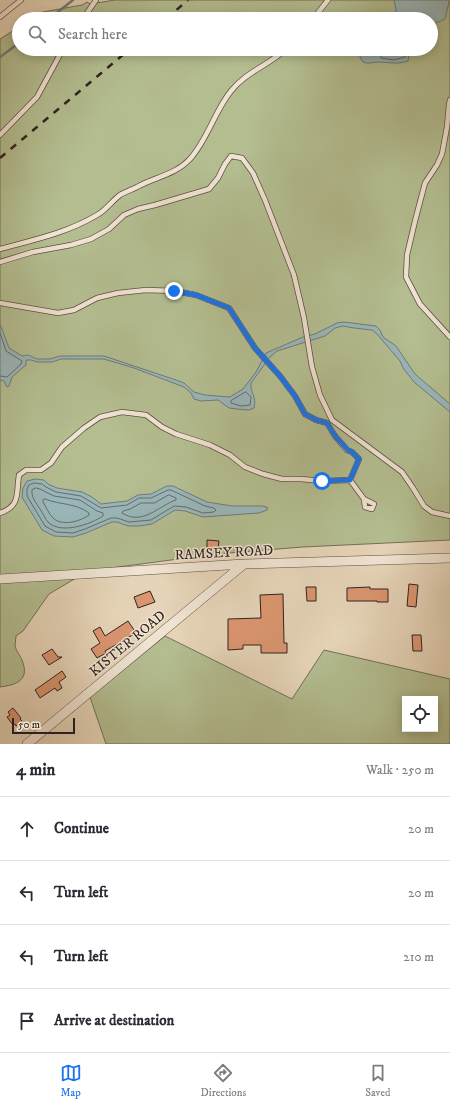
<!DOCTYPE html>
<meta charset="utf-8">
<style>
:root{--surface:#fff;--page:#f2f2f3;--text:#2b2b33;--muted:#7c7c81;--line:#e1e1e2;--accent:#1a73e8}
body{margin:0;font-family:"IM FELL DW Pica",serif;background:var(--page);color:var(--text)}
.controls{position:absolute;right:12px;bottom:12px;display:grid;overflow:hidden;border-radius:0px;box-shadow:0 2px 10px #0003}
.controls button{width:36px;height:36px;display:grid;place-items:center;padding:0;border:0;border-bottom:1px solid var(--line);background:var(--surface);color:var(--text);font:20px sans-serif}
.scale{position:absolute;left:12px;bottom:10px;width:63px;box-sizing:border-box;padding-left:4px;border:2px solid #30231f;border-top:0;font-size:11px;line-height:14px;white-space:nowrap;color:#30231f;-webkit-text-stroke:3px #efe3d1;paint-order:stroke}
.stop{position:absolute;width:12px;height:12px;margin:-9px;border:3px solid #1a73e8;border-radius:50%;background:#fff}
.stop.end{background:#1a73e8;border-color:#fff;box-shadow:0 1px 4px #0008}
.list{margin:0;padding:0;list-style:none}
h2{display:flex;justify-content:space-between;align-items:center;height:52px;margin:0;padding:0 16px;font-size:17px}
h2 small{font-size:13px;font-weight:400;color:var(--muted)}
.list li{display:grid;grid-template-columns:26px 1fr auto;gap:12px;align-items:center;box-sizing:border-box;height:64px;padding:0 16px;border-top:1px solid var(--line)}
.list b{display:block;font-size:15px;white-space:nowrap}
.list em{font-size:13px;font-style:normal;color:var(--muted)}
.icon{flex:none;width:22px;height:22px;fill:none;stroke:currentColor;stroke-width:2;stroke-linecap:round;stroke-linejoin:round}
.map{position:relative;flex:none;width:450px;height:744px;overflow:hidden}
.search{position:absolute;background:var(--surface);box-shadow:0 2px 10px #0003;left:12px;right:12px;top:12px;height:44px;display:flex;align-items:center;gap:10px;box-sizing:border-box;padding:0 14px;border-radius:22px;color:var(--muted);font-size:15px}
.sheet{height:308px;background:var(--surface)}
nav{display:flex;justify-content:space-around;align-items:center;box-sizing:border-box;height:56px;border-top:1px solid var(--line);background:var(--surface);font-size:11px;color:var(--muted)}
nav a{display:grid;justify-items:center;gap:2px}
nav .on{color:var(--accent)}
.map>svg:first-child{display:block}
.green{fill:#b3bd90;stroke:#727058;fill-rule:evenodd}
.water{fill:#99b6b8;stroke:#6f7b7b}
.lines{fill:none;stroke-linecap:round;stroke-linejoin:round}
.shore{stroke:#646c6c;stroke-width:1}
.stream{stroke:#6f7b7b;stroke-width:2.5}
.building{fill:#db9670;stroke:#30231f}
.service-casing{stroke:#5e4f45;stroke-width:6}
.minor-casing{stroke:#5e4f45;stroke-width:10}
.service{stroke:#efe3d1;stroke-width:4.5}
.minor{stroke:#efe3d1;stroke-width:9}
.rail{stroke:#30231f;stroke-width:2.5;stroke-dasharray:7 7;stroke-linecap:butt}
.route{stroke:#1a73e8;stroke-width:5}
.labels{text-anchor:middle;stroke-width:3;stroke-linejoin:round;paint-order:stroke}
.street-label{font-size:14px;fill:#30231f;stroke:#efe3d1}
</style>
<div class="map">
<svg width="450" height="744" viewBox="0 0 450 744">
<rect width="100%" height="100%" fill="#e6d4b8"/>
<filter id="stains"><feTurbulence type="fractalNoise" baseFrequency=".005" numOctaves="4"/><feColorMatrix values="0 0 0 0 .2 0 0 0 0 .09 0 0 0 0 .02 0 0 0 .5 -.17"/></filter>
<radialGradient id="worn" r=".72"><stop offset=".6" stop-color="#630" stop-opacity="0"/><stop offset="1" stop-color="#630" stop-opacity=".3"/></radialGradient>
<path class="green" d="M115 0H450V540L303 547 216 554 88 571 49 594 23 631 16 636C16 639 15 643 15 646 16 652 22 657 23 663 29 681 15 685 0 687V39L19 27V49H431V19H32L43 12 82 5 87 2 90 4Z
M165 636 292 699 324 650 450 679V744H106L90 697ZM405 699H435V729H405Z"/>
<path class="water" d="M394 0H449V2L445 19C441 22 435 22 431 25V19H394L396 10Z
M386 49H410L408 61C397 65 388 62 376 62 371 63 368 64 363 62L360 57V53L362 50 377 52Z
M344 322 376 326 380 330 383 337 396 346 415 374 450 404V412L414 382 403 368 400 361 377 334 372 330 354 328 343 326 335 328 325 336 277 351 270 357 251 383C250 393 257 396 254 408L249 410 236 409 229 408 218 400 201 401 194 399 191 393 184 387 134 368 104 359H61L52 362H37L31 360H26V365L12 377 9 386 7 387 4 381 0 380V324L9 348 22 356 28 355 37 359H50L60 356H104L176 380 184 383 194 392 205 395 230 397 243 389 256 372 266 353 303 337 315 334 337 323Z
M35 479 44 480 48 484 57 488 82 492 92 497 101 504 127 501 138 495 151 494 167 486H173L207 502 232 506H263L268 508 267 510 259 513 203 517 185 511 175 510 152 524 139 526H128L117 522H112L86 533 73 537 54 536 42 530 22 497 23 488 27 481Z"/>
<g class="lines">
<path class="shore" d="M385 49 384 53 381 56V58L394 60 405 57 406 49
M0 333 6 351 22 361 21 364 7 377 0 376
M246 392 251 397 250 405 241 406 231 403V401Z
M35 483 42 484 46 487 56 492 81 496 101 508 127 505 139 498H151L168 490H171L205 506 214 508 216 510 214 512 203 513 186 507 174 506 151 520 129 522 117 518H111L85 529 73 533 56 532 45 526 27 496V489L29 485Z
M36 488 40 489 54 496 80 500 97 511 103 513V516C91 524 61 535 48 522 45 519 43 513 40 509 36 503 31 497 32 490Z
M169 495 176 498V500C158 506 143 526 122 513L123 511 130 509 141 503H154Z
M45 499C60 505 76 503 89 513V515C81 521 62 527 53 518 49 514 46 507 43 502V500Z"/>
<path class="stream" d="M49 19 73 0
M0 57 19 43"/>
</g>
<path class="building" d="M207 540 219 541 218 549 207 548Z
M409 584 418 585 416 607 407 606Z
M306 587H316V601H307Z
M370 587V589H388V602H377V601H347V588Z
M150 591 155 602 138 608 134 597Z
M283 594 284 643H287V653H261V645H243V649L228 650V619L261 618 260 595Z
M128 621 136 633 105 651 106 653 97 658 91 649 100 643 93 631 100 627 105 636Z
M412 635H421L422 651H413Z
M52 649 58 657H62L49 665 42 655Z
M62 671 66 677 59 682 62 688 57 691 55 688 40 698 35 690Z
M13 708 21 718 20 719 22 721 16 726 15 724 13 725 7 717 10 715 8 712Z"/>
<g class="lines">
<g class="service-casing">
<path id="service" d="M0 17 21 0
M83 19 96 0
M313 19 328 0
M450 100 449 105 447 127 442 154 437 165 425 183 415 221 407 255 406 277 420 304 450 337
M0 135 37 97 63 49
M0 249C33 240 67 233 97 215 106 210 112 201 120 195 125 192 131 190 137 187 155 177 175 175 190 159 208 139 214 112 231 91 246 72 269 65 286 49
M0 262 33 252 71 245 91 239 109 229 124 215 138 209 155 205 209 189 218 178 225 164 231 156 242 158 253 173 265 200 294 275 304 318 312 367 320 395 332 420 402 472 413 488 424 506 432 512 450 516
M0 303 58 313 74 310 97 298 118 293 146 290 175 291 196 295 229 308 255 348 280 376 295 396 305 414 316 420 327 423 335 436 347 450 352 452 359 459 350 480 364 499 365 507 372 509 374 504 364 499
M0 513C21 506 16 493 19 475L26 470H41L51 463 62 447 84 428 100 417 122 412 146 415 162 427 176 434 210 445 230 455 245 467 263 474 282 479H301L322 481 350 480"/>
</g>
<g class="minor-casing">
<path id="minor" d="M0 579 244 564 450 558
M27 744 244 564"/>
</g>
<use href="#service" class="service"/>
<use href="#minor" class="minor"/>
<path class="rail" d="M166 19 188 0
M0 158 130 49"/>
</g>
<g class="lines">
<path class="route" d="M174 291 196 295 229 308 255 348 280 376 295 396 305 414 316 420 327 423 335 436 348 450 352 452 359 459 350 480 322 481"/>
</g>
<g class="labels">
<g class="street-label">
<text transform="translate(224 552) rotate(-3)" y="5">RAMSEY ROAD</text>
<text transform="translate(127 643) rotate(-40)" y="5">KISTER ROAD</text>
</g>
</g>
<rect width="100%" height="100%" filter="url(#stains)"/>
<rect width="100%" height="100%" fill="url(#worn)"/>
</svg>
<div class="controls">
<button><svg class="icon" aria-label="locate" viewBox="0 0 24 24"><circle cx="12" cy="12" r="6"/><path d="M12 2v4M12 18v4M2 12h4M18 12h4"/></svg></button>
</div>
<div class="scale">50 m</div>
<div class="stop" style="left:322px;top:481px"></div>
<div class="stop end" style="left:174px;top:291px"></div>
<div class="search"><svg class="icon" aria-label="search" viewBox="0 0 24 24"><circle cx="10" cy="10" r="6"/><path d="M15 15l6 6"/></svg>Search here</div>
</div>
<section class="sheet">
<h2>4 min<small>Walk · 250 m</small></h2>
<ul class="list">
<li><svg class="icon" aria-label="ahead" viewBox="0 0 24 24"><path d="M12 20V5M6 11l6-6 6 6"/></svg><div><b>Continue</b></div><em>20 m</em></li>
<li><svg class="icon" aria-label="left" viewBox="0 0 24 24"><path d="M17 20v-9H6M10 6l-5 5 5 5"/></svg><div><b>Turn left</b></div><em>20 m</em></li>
<li><svg class="icon" aria-label="left" viewBox="0 0 24 24"><path d="M17 20v-9H6M10 6l-5 5 5 5"/></svg><div><b>Turn left</b></div><em>210 m</em></li>
<li><svg class="icon" aria-label="arrive" viewBox="0 0 24 24"><path d="M6 21V4h12l-3 4 3 4H6"/></svg><div><b>Arrive at destination</b></div></li>
</ul>
</section>
<nav>
<a class="on"><svg class="icon" aria-label="map" viewBox="0 0 24 24"><path d="M3 6l6-2 6 2 6-2v14l-6 2-6-2-6 2zM9 4v14M15 6v14"/></svg>Map</a>
<a><svg class="icon" aria-label="directions" viewBox="0 0 24 24"><path d="M12 3l9 9-9 9-9-9zM9 14v-3h6M13 9l2 2-2 2"/></svg>Directions</a>
<a><svg class="icon" aria-label="saved" viewBox="0 0 24 24"><path d="M7 4h10v16l-5-4-5 4z"/></svg>Saved</a>
</nav>
